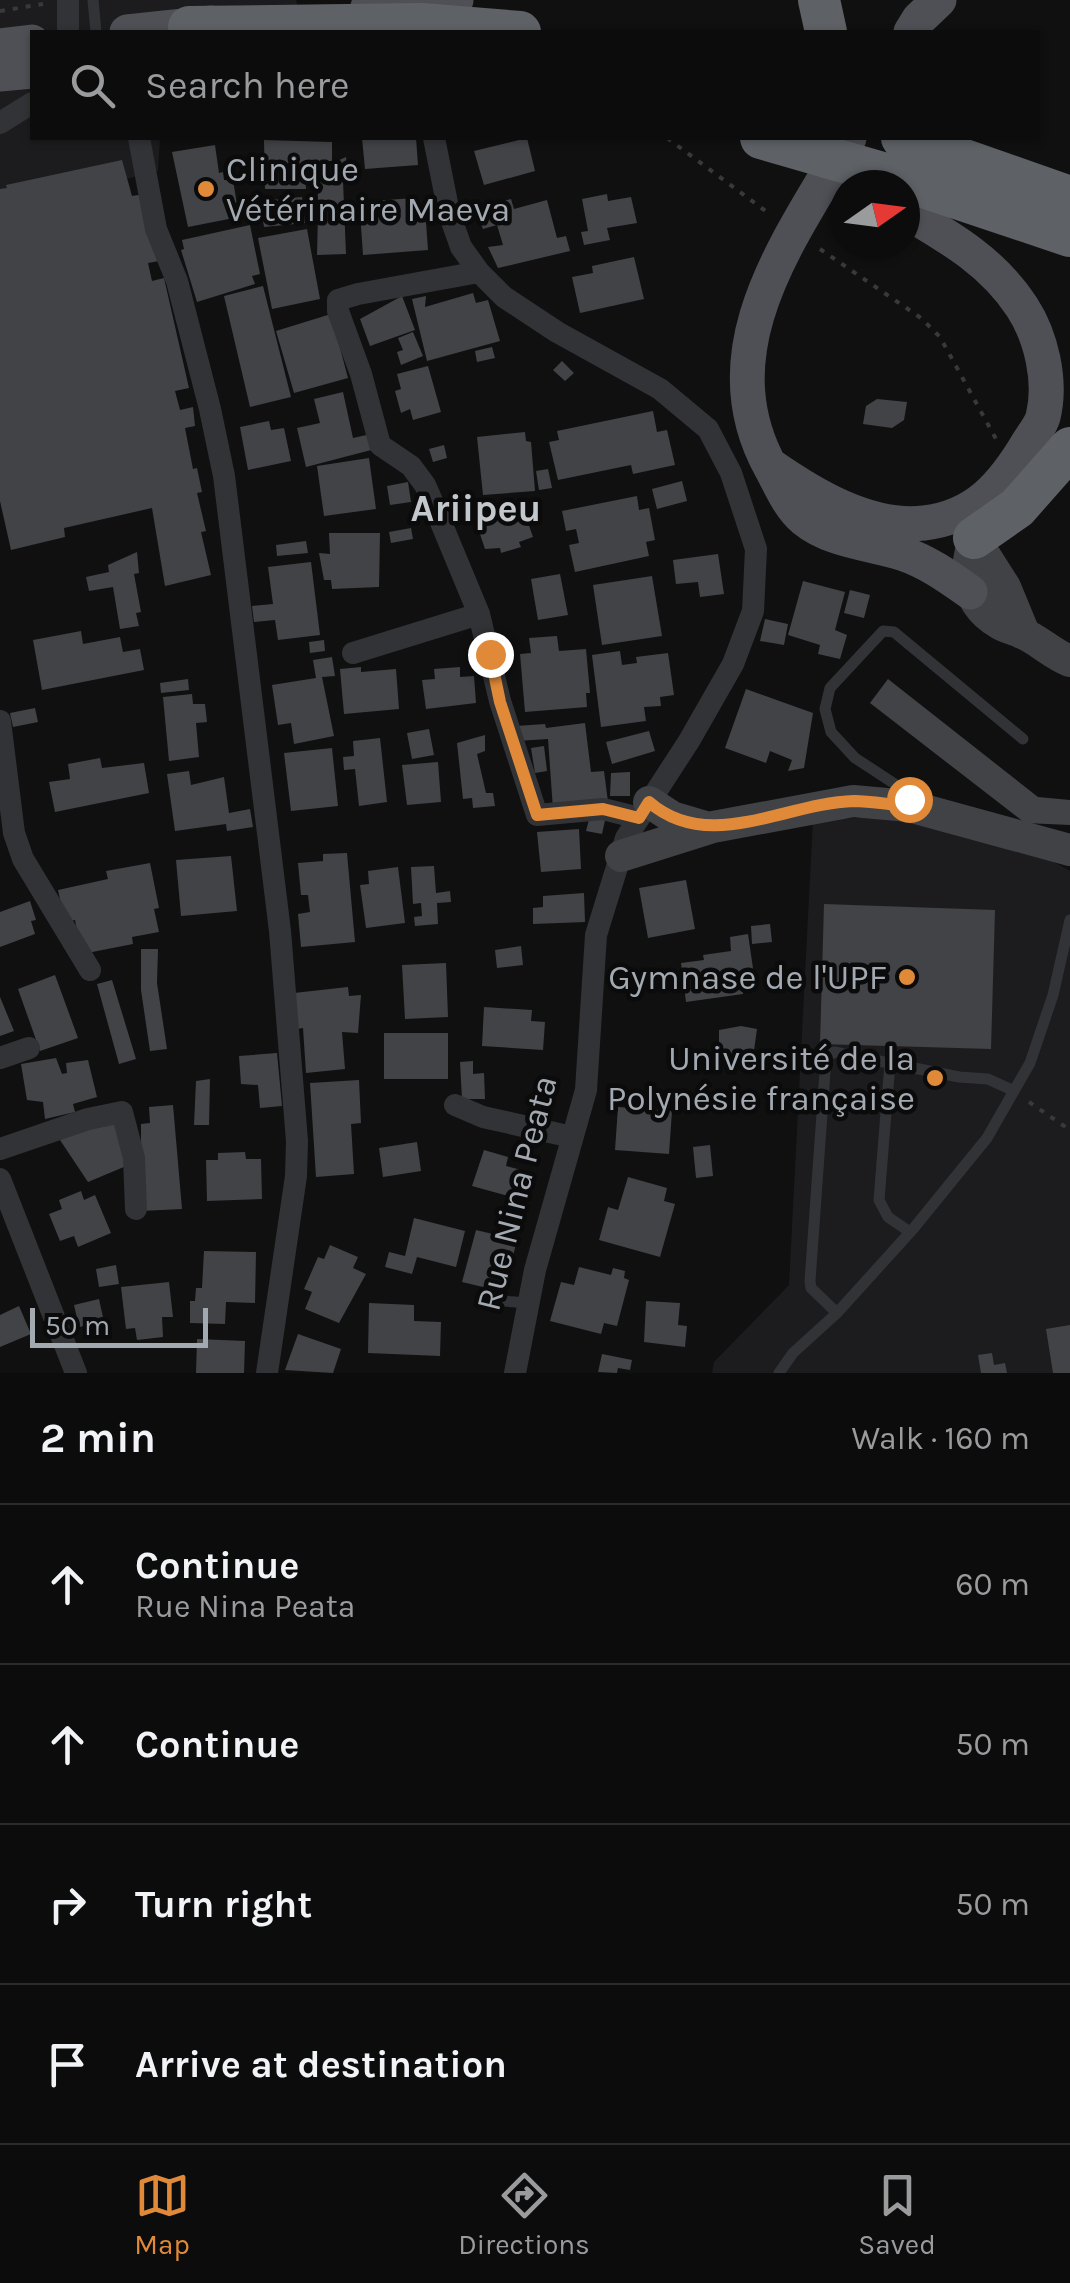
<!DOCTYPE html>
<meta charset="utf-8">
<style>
:root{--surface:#0c0c0d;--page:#151516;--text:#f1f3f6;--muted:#9a9b9d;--line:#2c2c2e;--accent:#e08a39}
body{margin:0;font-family:Karla,sans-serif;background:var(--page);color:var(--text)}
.compass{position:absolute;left:830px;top:170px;width:90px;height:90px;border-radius:50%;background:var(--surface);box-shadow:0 2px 8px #0004;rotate:76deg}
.scale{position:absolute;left:30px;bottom:25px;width:178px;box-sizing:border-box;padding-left:10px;border:5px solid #a2a9b1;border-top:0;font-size:28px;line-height:35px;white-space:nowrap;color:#a2a9b1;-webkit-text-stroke:8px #0b0b0c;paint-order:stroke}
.stop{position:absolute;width:30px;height:30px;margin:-22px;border:8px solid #e08a39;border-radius:50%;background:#fff}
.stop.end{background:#e08a39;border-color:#fff;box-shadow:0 2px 10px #0008}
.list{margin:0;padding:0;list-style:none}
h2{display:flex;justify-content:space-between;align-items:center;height:130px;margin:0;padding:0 40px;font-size:42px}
h2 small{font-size:32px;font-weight:400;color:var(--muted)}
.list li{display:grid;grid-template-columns:65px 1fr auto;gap:30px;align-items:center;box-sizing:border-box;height:160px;padding:0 40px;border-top:2px solid var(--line)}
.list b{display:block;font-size:38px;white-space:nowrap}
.list p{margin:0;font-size:32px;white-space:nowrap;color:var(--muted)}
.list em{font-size:32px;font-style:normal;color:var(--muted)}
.icon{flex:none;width:55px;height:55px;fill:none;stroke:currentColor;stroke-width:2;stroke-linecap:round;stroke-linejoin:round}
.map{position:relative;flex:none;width:1070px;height:1373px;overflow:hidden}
.search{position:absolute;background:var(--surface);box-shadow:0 2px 8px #0004;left:30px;right:30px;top:30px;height:110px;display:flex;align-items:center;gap:25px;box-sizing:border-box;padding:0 35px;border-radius:0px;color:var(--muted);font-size:38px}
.sheet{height:770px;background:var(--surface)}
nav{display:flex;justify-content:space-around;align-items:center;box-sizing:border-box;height:140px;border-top:2px solid var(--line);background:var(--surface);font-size:28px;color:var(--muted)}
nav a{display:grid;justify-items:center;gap:5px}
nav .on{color:var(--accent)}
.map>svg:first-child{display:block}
.built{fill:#1c1c1e}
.building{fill:#414347}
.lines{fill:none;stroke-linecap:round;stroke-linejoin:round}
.path{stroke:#373a3d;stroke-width:4;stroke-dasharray:5 8;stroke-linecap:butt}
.lane{stroke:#313336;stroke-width:11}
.street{stroke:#313336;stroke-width:22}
.secondary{stroke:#404246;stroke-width:32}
.primary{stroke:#4e5055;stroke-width:35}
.highway{stroke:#5e6266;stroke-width:42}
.route{stroke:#e08a39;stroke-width:12}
.poi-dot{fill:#e08a39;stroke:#0b0b0c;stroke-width:4}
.labels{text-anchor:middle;stroke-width:9;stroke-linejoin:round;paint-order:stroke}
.poi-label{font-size:35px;fill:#a2a9b1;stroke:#0b0b0c;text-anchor:end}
.street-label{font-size:35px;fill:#a2a9b1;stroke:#0b0b0c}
.neighbourhood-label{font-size:38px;font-weight:bold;fill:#c3c8cd;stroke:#0b0b0c}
</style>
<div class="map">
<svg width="1070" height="1373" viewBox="0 0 1070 1373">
<rect width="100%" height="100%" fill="#101011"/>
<path class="built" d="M0 0H296L304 32H32V138H160L158 171 0 210Z
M898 816 1052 861 1070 871V1373H712L714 1362 789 1285 813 820Z"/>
<path class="building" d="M362 138H416L418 165 365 169Z
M527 138 535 171 484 185 474 151Z
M264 140 332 142V161H324V167L346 157 348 181H343L346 254 317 255 318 214H312V201H318L317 169H305L306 189H265Z
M215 145 219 173 223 172 224 180H233L239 217 188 227 172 152Z
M122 160 132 196 144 194 159 261 148 263 152 281 164 278 189 388 175 391 180 410 193 407 195 426 185 428 193 469 197 468 202 492 197 493 206 531 201 532 211 575 165 586 152 508 64 528 65 537 11 550 0 501V189L7 188 6 185Z
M607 194 608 201 631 197 637 223 607 228 610 240 584 245 581 232 588 231 582 199Z
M302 197 305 223 264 227 260 201Z
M414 198V209L425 208 428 250 363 255 360 212 373 211V201Z
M511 199 514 209 547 200 557 238 566 236 570 251 498 268 488 247 503 245 497 225 483 229 475 209Z
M250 225 260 274 252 276 255 284 197 302 181 250 184 249 182 240Z
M307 229 320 299 272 309 258 238Z
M634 257 644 299 580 313 572 277 593 273 592 266Z
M263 286 291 397 250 407 224 296Z
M473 293 476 303 488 300 500 341 427 361 412 299 426 296 425 307Z
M402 296 415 330 370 346 360 319Z
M331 314 348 378 294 393 276 331Z
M413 332 423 356 401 365 397 352 403 350 398 338Z
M492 347 495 358 477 362 475 351Z
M562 361 574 373 565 381 553 370Z
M428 366 441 412 413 420 410 409 401 413 395 391 401 389 397 374Z
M343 392 353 438 371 434 375 449 306 467 297 428 320 423 314 399Z
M877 399 907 402 904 420 892 428 863 424 866 406Z
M653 411 657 432 667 430 675 465 633 474 631 465 558 480 549 442 559 440 557 431Z
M269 421 271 430 284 428 291 461 248 470 240 427Z
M525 432 526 441 531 442 535 491 483 495 477 437Z
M444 445 447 458 433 462 429 449Z
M369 458 376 509 324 516 317 466Z
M548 469 552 488 539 490 536 471Z
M682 481 687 501 657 509 652 489Z
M408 482 411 502 390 505 387 486Z
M637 496 639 510 649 508 655 540 646 542 649 556 575 572 569 545 579 543 576 529 566 531 562 511Z
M513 503 517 514 524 511 533 537 519 542 521 547 501 553 500 548 485 549 477 525 488 521 485 512Z
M411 528 413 539 391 543 389 532Z
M329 533H380L379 587 332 589 331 580H324L319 553 330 554Z
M306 541 308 553 277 556 276 545Z
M137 552 139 573 134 574 141 612 136 613 139 626 120 629 113 587 89 591 86 577 109 572 108 565Z
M718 554 724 594 700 597 698 582 676 584 673 560Z
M311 562 320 635 278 640 275 620 254 622 252 606 273 604 268 567Z
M560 574 568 615 538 620 531 579Z
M652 576 662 636 602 645 593 585Z
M803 581 845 592 835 630 847 635 840 659 818 654 820 645 788 635Z
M850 590 870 595 864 618 844 613Z
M765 619 788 624 784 645 760 641Z
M81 631 83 644 120 637 123 652 140 649 144 670 42 690 33 640Z
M557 636 559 651 586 649 590 693H586L587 707 525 712 520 654 531 653 529 638Z
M324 640 325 651 310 653 309 642Z
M620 651 622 665 637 663 636 657 668 653 674 695 660 697 661 706 644 707 646 721 601 727 592 655Z
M332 657 335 676 322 677 334 736 294 744 291 723 278 725 272 685 316 678 313 660Z
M361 667V672L396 669 399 709 344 714 340 669Z
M460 667V677L474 676 476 703 426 709 422 680 435 679 434 669Z
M188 679 189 690 161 693 160 683Z
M888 679 1038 797 1070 800V825L1025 823 870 703Z
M746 689 813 713 804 768 788 771 792 760 770 751 766 763 725 748Z
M192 694 193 704H205L207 722 196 723 199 757 169 761 163 697Z
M35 708 38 722 13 727 10 713Z
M585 723 591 772 604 771 608 802 553 809 548 739 517 741 516 726 545 724 546 728Z
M429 729 434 755 412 759 407 733Z
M649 731 655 751 612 764 606 742Z
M485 735V751L477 754 486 793H493L495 806 473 808 472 798 463 799 457 743Z
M380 738 387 802 359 806 355 769 344 770 343 757 354 756 353 741Z
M544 746 547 771 535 773 531 748Z
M332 748 338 806 291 811 284 753Z
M100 758 102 768 144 763 149 793 55 812 49 782 70 779 68 764Z
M438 762 441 802 407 805 402 765Z
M189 771 191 785 224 777 229 813 250 809 253 827 227 831 226 824 175 831 167 774Z
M630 772V796H610L611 773Z
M591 812 606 816 602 834 586 831Z
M579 829 581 869 541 872 537 832Z
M347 853 355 942 301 947 298 914 310 912 308 895H301L298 863 323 861V854Z
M231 856 237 911 181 916 176 860Z
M150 863 159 908 154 909 159 932 132 937 133 944 82 954 75 920 65 922 58 890 108 879 106 871Z
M434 866 436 893 450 891 451 902 437 903 438 924 415 926 414 917 422 916 421 903 413 904 411 867Z
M398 867 405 923 366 928 360 885 369 884 368 871Z
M686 880 695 929 648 938 639 888Z
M584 893 585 922 533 924V908L543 907V896Z
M30 901 36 920 31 921 35 934 0 947V912Z
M824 904 995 910 991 1049 820 1044Z
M770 924 772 942 752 944 751 926Z
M748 934 755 982 742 983 743 994 686 1002 681 963 704 960 703 955 731 951 730 937Z
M521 946 523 965 497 968 495 950Z
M141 949H158L157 983 167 1049 150 1051 141 990Z
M446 963 448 1017 405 1019 402 965Z
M55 975 78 1038 40 1051 18 989Z
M112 980 136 1059 119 1064 97 984Z
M348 987 349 996 361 995 358 1033 342 1032 345 1069 306 1073 303 1028 297 1029 294 993Z
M0 997 14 1031 0 1036Z
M484 1007 532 1010 531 1021 545 1022 543 1050 482 1046Z
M741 1026 757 1029 753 1058 741 1061 719 1057V1030Z
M384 1033H448V1079H384Z
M277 1053 282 1106 260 1108 258 1085 241 1084 239 1056Z
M56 1058 62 1074 67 1073 66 1063 88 1060 97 1097 73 1104 75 1112 45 1119 43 1102 27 1100 21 1064Z
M473 1061V1074L484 1073 485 1099H462L460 1062Z
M210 1079 209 1125H194L196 1081Z
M359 1080 361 1123 351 1124 354 1174 316 1177 310 1083Z
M173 1105 182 1209 141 1211V1124L150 1123 149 1107Z
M618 1107 672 1111 669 1154 615 1150Z
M113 1115 131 1164 88 1182 58 1137Z
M417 1142 421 1171 383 1177 379 1148Z
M710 1145 713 1176 696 1178 693 1147Z
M484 1150 508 1157 506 1166 529 1172 523 1200 472 1186Z
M245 1152 246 1159H261L262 1199 207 1201 206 1160H218V1153Z
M628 1177 667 1188 664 1201 675 1204 660 1257 599 1240 608 1207 618 1210Z
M81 1191 84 1200 95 1195 111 1233 78 1247 74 1236 60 1241 49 1214 62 1209 59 1200Z
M414 1218 465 1231 456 1267 417 1257 412 1274 385 1267 389 1252 405 1256Z
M476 1230 517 1240 504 1292 462 1282Z
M330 1245 358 1257 353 1268 366 1274 339 1323 305 1309 312 1292 304 1289 318 1257 324 1259Z
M204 1251 256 1252 255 1303 226 1302 225 1324 190 1323V1301H195L196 1288H202Z
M116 1265 119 1284 99 1287 96 1269Z
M579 1267 611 1275 613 1268 625 1271 624 1278 629 1280 617 1326 604 1323 601 1334 550 1321 561 1282 574 1285Z
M169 1282 173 1317H162L163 1337 137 1340 135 1328 126 1329 121 1287Z
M99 1299 104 1322 79 1327 74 1305Z
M646 1301 680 1303 678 1325 687 1326 685 1347 644 1342Z
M369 1303 414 1305V1321L441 1322 440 1356 368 1353Z
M19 1306 31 1334 0 1347V1315Z
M1070 1325V1373H1053L1046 1329Z
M298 1334 341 1349 333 1373 285 1370Z
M197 1339 245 1341 244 1373H196Z
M992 1353 994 1365 1005 1363 1007 1373H981L978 1355Z
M602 1354 632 1360 630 1370 618 1368 617 1373 598 1372Z"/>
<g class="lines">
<path class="path" d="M0 11 43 4
M667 138 771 215
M820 249 921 318 940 337 996 439
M1029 1102 1070 1130"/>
<path class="lane" d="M93 0 96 32
M909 802 907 792 855 758 831 732 825 709 830 688 883 631 894 632 1023 739
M890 1063 879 1200 888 1217 910 1232
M489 1300 529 1303
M837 1313 811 1288 810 1281 826 1058 834 1052 959 1077 988 1079 1012 1090
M779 1373 793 1353 837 1313 913 1229 987 1138 1030 1063 1053 995 1070 920"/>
<path class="street" d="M68 32V0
M0 123 32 103
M139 138 156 229 177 281 210 409 224 476 280 931 297 1141 296 1176 267 1373
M434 138 449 213 461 247 479 272 504 297 557 332 660 389 708 429 731 473 756 549 753 611 733 664 689 741 626 838 596 935 586 1090 535 1270 515 1373
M479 272 358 294 338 300V311L361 374 380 445 411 466 425 485 435 508 479 614 500 701 537 815 603 809 639 818
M353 653 479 614
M0 721 14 833 23 859 90 970
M0 1058 29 1048
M455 1105 483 1117 572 1137
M0 1149 88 1119 122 1112 134 1158 136 1209
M0 1179 76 1373"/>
<path class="secondary" d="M985 521C962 556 959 600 1000 624 1007 628 1015 629 1022 633 1039 640 1052 654 1070 661
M970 532 1005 587 1024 633
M649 802 672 817 709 828
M621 856 713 827 853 801 909 806 1070 850"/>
<path class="primary" d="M368 7 456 0
M127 32 212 23
M911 32 919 19 939 0
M0 46 32 42
M0 74 32 71
M849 138C791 238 705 349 771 468 780 484 789 507 804 519 832 542 872 543 904 554 928 562 950 578 970 592
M770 465C813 495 869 529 924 523 976 517 1003 485 1028 443 1033 435 1041 425 1043 417 1052 381 1041 336 1022 307 993 262 949 237 905 211"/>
<path class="highway" d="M819 0 826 32
M189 27 421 24 520 32
M761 138 882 173 1070 236
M902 138 1070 197
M974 538 1017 508 1070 448"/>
</g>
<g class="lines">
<path class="route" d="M490 654 500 702 537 815 603 809 639 818 649 802C709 854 785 803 854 801 872 801 891 805 909 806V799"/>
</g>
<g class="poi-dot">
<circle cx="206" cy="189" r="10"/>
<circle cx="907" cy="977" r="10"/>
<circle cx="935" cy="1078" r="10"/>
</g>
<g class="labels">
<g class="poi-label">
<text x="226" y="181" text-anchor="start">Clinique<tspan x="226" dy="40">Vétérinaire Maeva</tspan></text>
<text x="887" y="989">Gymnase de l'UPF</text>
<text x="915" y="1070">Université de la<tspan x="915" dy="40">Polynésie française</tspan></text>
</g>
<g class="street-label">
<text transform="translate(516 1193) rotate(-76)" y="12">Rue Nina Peata</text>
</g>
<g class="neighbourhood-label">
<text x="476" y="521">Ariipeu</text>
</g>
</g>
</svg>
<svg class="compass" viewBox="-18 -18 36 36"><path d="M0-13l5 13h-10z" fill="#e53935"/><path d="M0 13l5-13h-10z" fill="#9a9b9d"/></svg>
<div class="scale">50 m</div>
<div class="stop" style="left:909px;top:799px"></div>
<div class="stop end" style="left:490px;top:654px"></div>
<div class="search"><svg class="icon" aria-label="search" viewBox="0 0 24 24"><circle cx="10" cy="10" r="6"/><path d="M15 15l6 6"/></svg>Search here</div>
</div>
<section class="sheet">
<h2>2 min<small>Walk · 160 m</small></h2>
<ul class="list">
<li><svg class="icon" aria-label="ahead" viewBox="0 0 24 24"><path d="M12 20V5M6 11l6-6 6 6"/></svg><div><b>Continue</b><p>Rue Nina Peata</p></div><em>60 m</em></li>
<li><svg class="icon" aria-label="ahead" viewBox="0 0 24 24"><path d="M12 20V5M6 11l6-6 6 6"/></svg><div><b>Continue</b></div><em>50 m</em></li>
<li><svg class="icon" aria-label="right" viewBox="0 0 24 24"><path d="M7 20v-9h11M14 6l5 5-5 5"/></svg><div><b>Turn right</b></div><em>50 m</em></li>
<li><svg class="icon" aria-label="arrive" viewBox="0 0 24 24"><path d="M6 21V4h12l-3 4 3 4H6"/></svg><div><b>Arrive at destination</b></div></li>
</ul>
</section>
<nav>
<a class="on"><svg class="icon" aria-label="map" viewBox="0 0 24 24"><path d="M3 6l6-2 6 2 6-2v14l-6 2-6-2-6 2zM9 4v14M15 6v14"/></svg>Map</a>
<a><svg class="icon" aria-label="directions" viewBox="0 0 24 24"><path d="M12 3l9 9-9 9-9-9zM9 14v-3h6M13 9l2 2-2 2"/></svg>Directions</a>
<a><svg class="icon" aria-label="saved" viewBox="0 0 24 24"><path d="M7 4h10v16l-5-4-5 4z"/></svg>Saved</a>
</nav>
